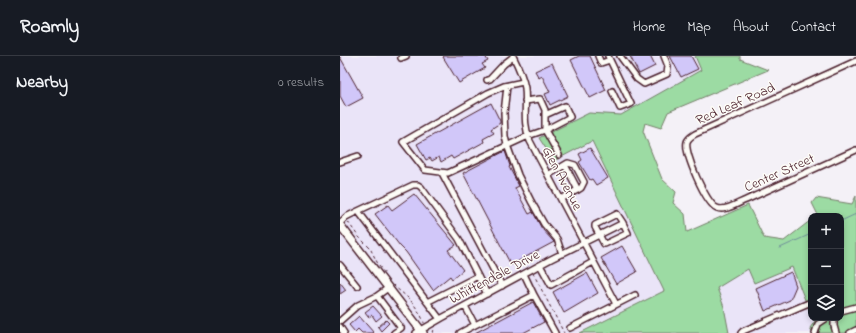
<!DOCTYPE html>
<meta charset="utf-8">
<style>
:root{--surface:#171b24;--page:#242831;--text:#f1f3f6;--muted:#9ea1a6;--line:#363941}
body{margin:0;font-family:"Indie Flower",sans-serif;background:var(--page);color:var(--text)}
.controls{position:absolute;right:12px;bottom:12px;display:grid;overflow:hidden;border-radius:8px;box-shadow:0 2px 6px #0003}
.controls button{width:36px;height:36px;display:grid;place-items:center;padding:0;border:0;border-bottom:1px solid var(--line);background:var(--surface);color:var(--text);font:20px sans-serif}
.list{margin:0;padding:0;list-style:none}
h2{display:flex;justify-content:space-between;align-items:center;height:52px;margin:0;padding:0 16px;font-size:17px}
h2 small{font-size:13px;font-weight:400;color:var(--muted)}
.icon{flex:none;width:22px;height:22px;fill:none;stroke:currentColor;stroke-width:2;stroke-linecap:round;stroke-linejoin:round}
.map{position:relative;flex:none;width:516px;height:277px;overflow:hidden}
header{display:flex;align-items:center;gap:24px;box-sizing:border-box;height:56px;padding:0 20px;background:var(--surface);border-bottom:1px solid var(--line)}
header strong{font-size:19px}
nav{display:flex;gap:22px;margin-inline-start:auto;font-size:14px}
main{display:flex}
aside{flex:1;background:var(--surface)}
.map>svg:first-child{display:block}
.built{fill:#eae4f8}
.green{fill:#9cdba3;stroke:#737d67}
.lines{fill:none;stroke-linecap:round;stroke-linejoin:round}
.stream{stroke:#708f9a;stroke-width:1}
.building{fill:#d1c7f9;stroke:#4a1f2b}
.minor-casing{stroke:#4a1f2b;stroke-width:8}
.major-casing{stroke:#4a1f2b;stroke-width:10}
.path{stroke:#4a1f2b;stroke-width:1;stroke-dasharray:3 3;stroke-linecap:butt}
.minor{stroke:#fdfcf7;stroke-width:5}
.major{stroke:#fdfcf7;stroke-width:7}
.labels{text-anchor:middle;stroke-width:3;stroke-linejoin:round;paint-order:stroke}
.street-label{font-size:14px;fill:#4a1f2b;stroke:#fdfcf7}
</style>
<header>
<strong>Roamly</strong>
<nav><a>Home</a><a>Map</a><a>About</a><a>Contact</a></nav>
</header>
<main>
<aside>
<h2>Nearby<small>0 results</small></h2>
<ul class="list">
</ul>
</aside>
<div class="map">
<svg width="516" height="277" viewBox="0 0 516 277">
<rect width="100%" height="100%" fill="#f4f1f7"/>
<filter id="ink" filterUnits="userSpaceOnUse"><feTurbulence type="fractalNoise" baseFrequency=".025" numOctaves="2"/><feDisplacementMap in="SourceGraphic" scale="8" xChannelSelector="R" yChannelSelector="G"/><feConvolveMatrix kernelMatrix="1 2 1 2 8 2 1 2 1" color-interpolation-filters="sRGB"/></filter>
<g filter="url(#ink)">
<path class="built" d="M0 0H368L374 12 247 76 324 235 238 277H0Z
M471 183V262H501L516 277H384L366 233 407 212Z"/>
<path class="green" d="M355 0H400V3L428 14 328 56 321 72 305 67 303 75 322 123 336 136 333 147 345 158 347 176 408 149 424 182 444 185 471 164V259L452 211 414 227 408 213 377 232 384 251 389 277H240L324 235 252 85 214 105 199 82 249 57 281 59 361 14Z
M516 140V277H473L470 272 475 265 473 262H501V160H476L478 159 472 147 476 142 512 148Z"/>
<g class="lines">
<path class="stream" d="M501 165 516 158
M440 192 471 178"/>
</g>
<path class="building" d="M104 0H145L148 5 142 8 145 12 119 27 103 1Z
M239 0H250L266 34 250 42 231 4Z
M290 0H310L315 10 299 18Z
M330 0H351L358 13 341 21Z
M0 1 23 42 6 51 0 40Z
M212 7 228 40 210 49 205 38 210 36 202 20 199 22 195 15Z
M151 47 160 65V67L151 73 154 77 143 83 144 86 113 103 111 100 101 106 99 101 92 105 90 102 86 104 77 88Z
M250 92 268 122 256 129 252 123 250 124 239 106 242 104 239 98Z
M165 95 170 110 169 111 179 130 175 132 189 158 193 156 202 173 214 186 171 209 123 117Z
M74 138 116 189 108 194 123 214 112 223 110 220 93 234 66 196 60 190 35 158 48 149 52 154Z
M282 190 297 216 276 228 261 202Z
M451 216 456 230 450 244 425 255 416 232Z
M247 217 258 237 224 257 213 236Z
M0 226 6 234 0 238Z
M193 246 204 266 183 277H135Z
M33 250 42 260 36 265 32 259 29 261 25 256Z
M19 260 34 277H22L18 273 15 276 9 269Z
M46 264 49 267 41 275 38 271Z"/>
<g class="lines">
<g class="minor-casing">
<path id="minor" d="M173 0C178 10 183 21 185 32 187 52 182 65 190 85L276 248
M258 0 261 7 270 4
M268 0 291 48 280 52 272 35
M280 0 297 23 304 28 327 18 328 10 324 0
M61 2 66 0
M516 5 355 78C352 80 348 82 347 86 344 97 366 148 377 152 385 156 398 147 406 144L516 94
M147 24 150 23 164 8 173 1
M183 26 164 30 148 37 63 86 85 114 108 117 188 80 205 74V54L200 43 185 45
M167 30 164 57 165 80 167 89 178 119 191 145 204 168 217 183 222 198
M205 59 225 50 230 61 205 74 219 99
M0 106 18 100
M225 109 238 134
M102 117 162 230
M208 119 228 107 235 109 244 126 241 132 221 143
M0 167 6 161 18 155
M0 209 17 230
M200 209 211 229 253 206
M194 239 215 277
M37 240 61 272 54 277
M87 246 138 220
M125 250 135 269 194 239 184 218
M501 255 516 251
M494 262V270L496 277
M100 263 18 155 73 129H78L81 131 119 183 147 238
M0 265 18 249 37 240 48 232
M0 271 4 277
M230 272 295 239
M76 277 102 262 211 203 283 167 288 177 265 188H264L255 171V169L277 158 283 167
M120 277 135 269
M401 277 403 275 471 246
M475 277 478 268 487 262
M510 277 516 274"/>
</g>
<g class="major-casing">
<path id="major" d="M0 169 83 277"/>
</g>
<path class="path" d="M8 166 18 180 30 192 39 210 45 218
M193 217 224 277
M53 229C58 234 63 237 68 242 73 246 83 261 84 267
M93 277 94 273"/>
<use href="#minor" class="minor"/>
<use href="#major" class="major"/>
</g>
</g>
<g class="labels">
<g class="street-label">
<text transform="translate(395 47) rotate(-24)" y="5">Red Leaf Road</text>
<text transform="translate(439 116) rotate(-24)" y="5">Center Street</text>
<text transform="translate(223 122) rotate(62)" y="5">Glen Avenue</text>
<text transform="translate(154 220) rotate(-28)" y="5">Whittendale Drive</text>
</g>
</g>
</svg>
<div class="controls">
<button>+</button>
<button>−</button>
<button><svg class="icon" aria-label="layers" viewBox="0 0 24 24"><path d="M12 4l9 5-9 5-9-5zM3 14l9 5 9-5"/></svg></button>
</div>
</div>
</main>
